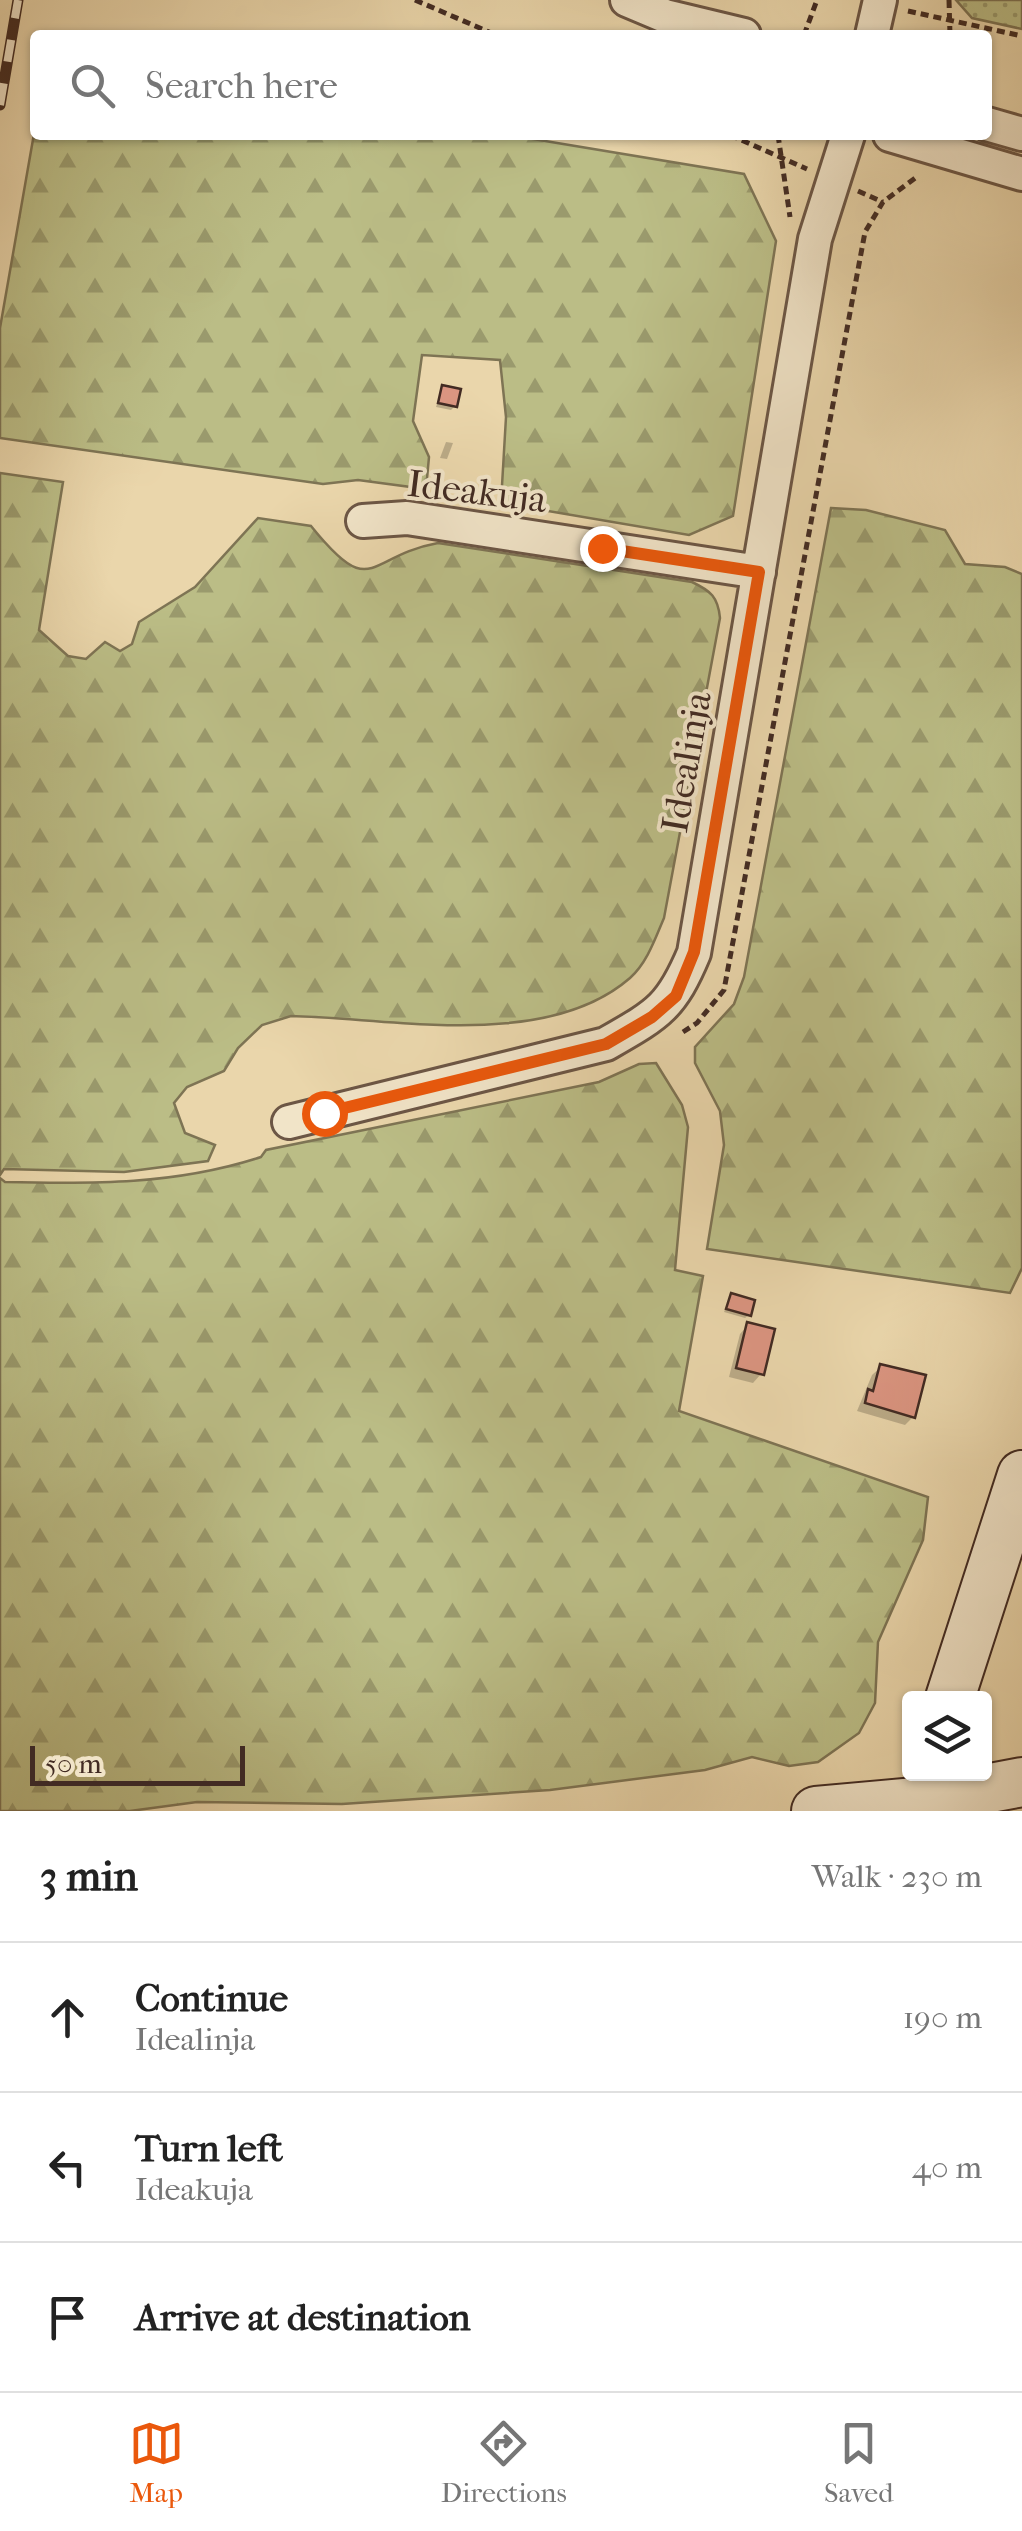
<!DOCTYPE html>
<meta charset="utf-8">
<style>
:root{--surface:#fff;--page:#f2f2f2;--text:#222;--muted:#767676;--line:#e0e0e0;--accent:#ea580c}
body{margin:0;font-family:"IM FELL French Canon",serif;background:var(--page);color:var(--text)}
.controls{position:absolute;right:30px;bottom:30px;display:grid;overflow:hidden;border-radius:10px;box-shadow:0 2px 8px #0004}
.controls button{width:90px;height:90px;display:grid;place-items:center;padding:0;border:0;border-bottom:2px solid var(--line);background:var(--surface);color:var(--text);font:50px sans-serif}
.scale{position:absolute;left:30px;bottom:25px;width:215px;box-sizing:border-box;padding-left:10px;border:5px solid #422b23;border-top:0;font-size:28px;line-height:35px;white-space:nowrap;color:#422b23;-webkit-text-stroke:8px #f1e4c8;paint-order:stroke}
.stop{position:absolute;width:30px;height:30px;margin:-22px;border:8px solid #ea580c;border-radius:50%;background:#fff}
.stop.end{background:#ea580c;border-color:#fff;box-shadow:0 2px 10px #0008}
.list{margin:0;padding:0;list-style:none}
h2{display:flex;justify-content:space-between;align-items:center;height:130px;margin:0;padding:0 40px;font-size:42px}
h2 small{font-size:32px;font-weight:400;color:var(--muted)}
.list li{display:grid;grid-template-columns:65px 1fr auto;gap:30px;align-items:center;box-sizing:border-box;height:150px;padding:0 40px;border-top:2px solid var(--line)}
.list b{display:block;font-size:38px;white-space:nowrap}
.list p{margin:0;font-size:32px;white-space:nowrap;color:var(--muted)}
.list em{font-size:32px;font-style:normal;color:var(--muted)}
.icon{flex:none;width:55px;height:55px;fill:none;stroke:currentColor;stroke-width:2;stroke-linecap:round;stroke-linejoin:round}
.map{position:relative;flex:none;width:1022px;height:1811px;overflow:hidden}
.search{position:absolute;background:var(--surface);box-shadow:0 2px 8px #0004;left:30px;right:30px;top:30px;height:110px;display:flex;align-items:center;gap:25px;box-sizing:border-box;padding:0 35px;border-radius:10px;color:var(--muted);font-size:38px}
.sheet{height:580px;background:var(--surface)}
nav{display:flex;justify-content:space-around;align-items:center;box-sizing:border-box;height:140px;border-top:2px solid var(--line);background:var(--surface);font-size:28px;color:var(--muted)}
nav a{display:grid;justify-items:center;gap:5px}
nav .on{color:var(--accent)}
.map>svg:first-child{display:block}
.grass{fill:url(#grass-dots);stroke:#7e7454;stroke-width:2.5}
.forest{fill:url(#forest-firs);stroke:#7e7454;stroke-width:2.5}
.shadow{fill:#0003}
.building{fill:#db9581;stroke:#422b23;stroke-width:2.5}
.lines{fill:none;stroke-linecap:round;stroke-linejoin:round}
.minor-casing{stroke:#6c5645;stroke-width:38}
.secondary-casing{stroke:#422b23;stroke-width:52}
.path{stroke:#422b23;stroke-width:5;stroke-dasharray:8 5;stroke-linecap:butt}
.minor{stroke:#f1e4c8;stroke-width:32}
.secondary{stroke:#f1e4c8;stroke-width:48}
.rail-casing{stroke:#422b23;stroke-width:11}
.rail{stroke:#f1e4c8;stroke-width:8;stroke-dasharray:22;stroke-linecap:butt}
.route{stroke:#ea580c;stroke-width:12}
.labels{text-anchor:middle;stroke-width:8;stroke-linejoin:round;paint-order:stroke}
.street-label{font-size:38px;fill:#422b23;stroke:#f1e4c8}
</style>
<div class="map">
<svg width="1022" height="1811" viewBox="0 0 1022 1811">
<defs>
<pattern id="grass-dots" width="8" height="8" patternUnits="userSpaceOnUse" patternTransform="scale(2.5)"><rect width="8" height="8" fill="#bbbd86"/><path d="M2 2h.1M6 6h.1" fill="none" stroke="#9a9a6d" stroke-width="1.8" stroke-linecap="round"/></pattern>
<pattern id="forest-firs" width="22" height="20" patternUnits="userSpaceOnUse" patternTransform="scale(2.5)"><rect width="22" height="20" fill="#bbbd86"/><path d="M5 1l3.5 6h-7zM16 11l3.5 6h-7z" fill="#9a9a6d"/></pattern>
</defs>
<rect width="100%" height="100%" fill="#ead6ab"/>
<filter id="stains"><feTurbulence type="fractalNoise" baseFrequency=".002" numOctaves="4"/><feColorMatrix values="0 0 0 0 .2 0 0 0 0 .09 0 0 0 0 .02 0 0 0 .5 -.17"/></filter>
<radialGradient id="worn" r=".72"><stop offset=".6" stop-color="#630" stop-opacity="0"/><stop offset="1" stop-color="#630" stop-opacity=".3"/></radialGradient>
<path class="grass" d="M956 0H1022V29L972 18Z"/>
<path class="forest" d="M35 128V135H509L744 174 776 241 733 516 689 535 501 503 506 417 500 360 422 355 413 421 429 457 426 489 358 480 323 484 0 438V328Z
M0 473 63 482 39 630 68 656 86 659 105 642 120 651 132 644 139 622 195 587 258 518 311 526C373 603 366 556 438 543L692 582C711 591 718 597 720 618L664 918C655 939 647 963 630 978 546 1051 393 1018 291 1016L262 1025 238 1048 224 1071 187 1087 174 1103 185 1133 215 1145 208 1161 124 1172 4 1169 0 1175Z
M831 508 866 510 945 530 965 564 1005 567 1022 574V1268L1010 1293 707 1249 724 1145 720 1111 695 1063V1047L734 1004 744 977Z
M656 1063 682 1105 688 1127 675 1270 703 1276 679 1411 928 1497 923 1540 878 1642 875 1703 859 1733 818 1762 789 1766 752 1757 705 1770 550 1790 342 1804 197 1802 130 1811H0V1178L5 1182C93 1184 175 1185 261 1157L266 1150 599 1082 639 1064Z"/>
<path class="shadow" d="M442 388 455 406 451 410 436 407Z
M446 442 453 443 447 459 440 458Z
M731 1296 749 1315 745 1318 724 1312Z
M748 1325 761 1374 753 1383 729 1377 740 1334Z
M881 1367 913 1417 905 1425 857 1411 872 1375Z"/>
<path class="building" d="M442 385 461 389 457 407 438 403Z
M731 1293 755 1300 751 1316 726 1309Z
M747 1322 775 1329 764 1375 736 1368Z
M880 1364 926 1375 915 1418 865 1403 868 1389 873 1391Z"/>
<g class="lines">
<g class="minor-casing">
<path id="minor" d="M627 0 665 16
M697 35 665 16 744 35
M872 35 880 0
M987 124 1022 134
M890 135 1022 174
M363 521 407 518 759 572
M289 1122 606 1044C658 1014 671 1008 694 953L815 239 848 135"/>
</g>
<g class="secondary-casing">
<path id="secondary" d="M950 1698 1022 1475
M816 1811 916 1802 1022 1782"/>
</g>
<path class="path" d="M415 0 496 35
M949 0 950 35
M908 11 1022 36
M804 35 817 0
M730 135 807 169
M778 135 790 217
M858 191 883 202
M683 1032 697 1023 724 990 865 232 883 202 918 176"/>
<use href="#minor" class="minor"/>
<use href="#secondary" class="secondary"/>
<g class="rail-casing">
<path id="rail" d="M0 105 18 0"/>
</g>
<use href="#rail" class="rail"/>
</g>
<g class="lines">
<path class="route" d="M324 1113 606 1044 652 1017 676 996 694 952 759 572 602 548"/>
</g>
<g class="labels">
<g class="street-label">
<text transform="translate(477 491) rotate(7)" y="13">Ideakuja</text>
<text transform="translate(686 762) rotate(-80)" y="13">Idealinja</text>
</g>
</g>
<rect width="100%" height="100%" filter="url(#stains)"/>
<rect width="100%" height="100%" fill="url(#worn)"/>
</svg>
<div class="controls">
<button><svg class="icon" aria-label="layers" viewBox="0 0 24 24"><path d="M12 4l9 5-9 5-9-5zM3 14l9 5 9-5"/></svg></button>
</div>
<div class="scale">50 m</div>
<div class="stop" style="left:324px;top:1113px"></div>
<div class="stop end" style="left:602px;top:548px"></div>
<div class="search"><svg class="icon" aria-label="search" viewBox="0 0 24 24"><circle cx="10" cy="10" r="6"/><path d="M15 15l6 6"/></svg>Search here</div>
</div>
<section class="sheet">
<h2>3 min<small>Walk · 230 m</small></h2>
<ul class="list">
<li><svg class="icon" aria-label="ahead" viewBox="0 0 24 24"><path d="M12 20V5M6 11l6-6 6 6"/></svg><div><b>Continue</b><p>Idealinja</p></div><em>190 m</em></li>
<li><svg class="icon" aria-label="left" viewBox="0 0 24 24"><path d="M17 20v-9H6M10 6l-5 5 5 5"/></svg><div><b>Turn left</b><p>Ideakuja</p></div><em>40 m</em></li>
<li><svg class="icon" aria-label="arrive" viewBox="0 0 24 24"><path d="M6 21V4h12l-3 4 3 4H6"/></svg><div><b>Arrive at destination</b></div></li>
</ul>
</section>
<nav>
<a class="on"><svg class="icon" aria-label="map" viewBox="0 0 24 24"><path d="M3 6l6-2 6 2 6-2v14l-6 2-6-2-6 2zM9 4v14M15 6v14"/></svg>Map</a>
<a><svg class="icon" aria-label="directions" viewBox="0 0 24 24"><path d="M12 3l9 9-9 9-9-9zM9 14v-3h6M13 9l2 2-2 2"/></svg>Directions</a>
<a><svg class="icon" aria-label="saved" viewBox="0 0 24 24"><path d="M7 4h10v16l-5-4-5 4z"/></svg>Saved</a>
</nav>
